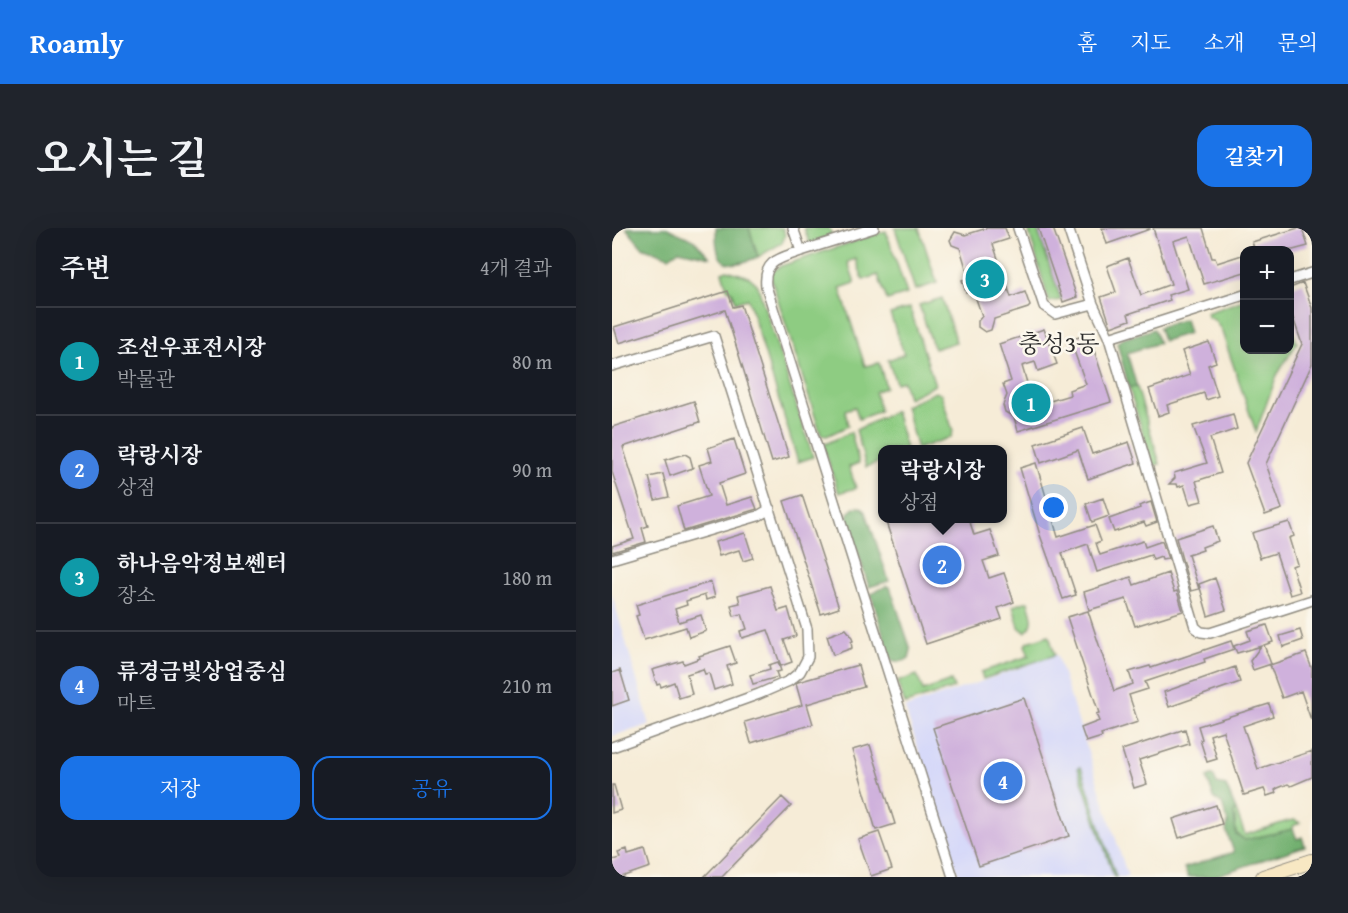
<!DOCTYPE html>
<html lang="ko">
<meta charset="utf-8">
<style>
:root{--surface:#171b24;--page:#20242c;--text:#f1f3f6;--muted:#9ea1a6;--line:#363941;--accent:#1a73e8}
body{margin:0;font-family:"Gentium Book Plus","Noto Serif KR",serif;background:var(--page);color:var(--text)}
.controls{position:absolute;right:18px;top:18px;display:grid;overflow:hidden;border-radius:12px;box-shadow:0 6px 24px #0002}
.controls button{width:54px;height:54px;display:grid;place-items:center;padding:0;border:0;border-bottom:2px solid var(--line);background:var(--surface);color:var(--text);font:30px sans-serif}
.you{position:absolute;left:442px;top:280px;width:21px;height:21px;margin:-15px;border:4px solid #fff;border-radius:50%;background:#1a73e8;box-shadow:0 0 0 9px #1a73e833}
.badge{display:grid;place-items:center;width:39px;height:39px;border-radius:50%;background:var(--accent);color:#fff;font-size:20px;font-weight:700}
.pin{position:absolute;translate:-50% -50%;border:3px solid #fff;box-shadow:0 2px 6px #0006}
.popup{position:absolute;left:266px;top:217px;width:129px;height:78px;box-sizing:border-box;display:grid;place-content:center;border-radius:12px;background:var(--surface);filter:drop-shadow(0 2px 4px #0005);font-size:20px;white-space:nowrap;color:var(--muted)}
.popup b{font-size:22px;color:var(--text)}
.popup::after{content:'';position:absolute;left:50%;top:100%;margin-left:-12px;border:12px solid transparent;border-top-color:var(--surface)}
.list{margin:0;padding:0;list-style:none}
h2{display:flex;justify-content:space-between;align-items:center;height:78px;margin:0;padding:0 24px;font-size:26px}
h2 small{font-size:20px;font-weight:400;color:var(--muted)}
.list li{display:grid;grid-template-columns:39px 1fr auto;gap:18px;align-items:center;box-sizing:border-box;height:108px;padding:0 24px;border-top:2px solid var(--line)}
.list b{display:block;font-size:22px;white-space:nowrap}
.list p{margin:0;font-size:20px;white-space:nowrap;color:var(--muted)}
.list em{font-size:20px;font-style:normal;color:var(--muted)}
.actions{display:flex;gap:12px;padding:18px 24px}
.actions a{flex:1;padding:14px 0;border:2px solid var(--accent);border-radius:18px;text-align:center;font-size:21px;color:var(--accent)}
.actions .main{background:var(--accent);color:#fff}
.map{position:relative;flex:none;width:700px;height:649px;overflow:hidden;border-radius:18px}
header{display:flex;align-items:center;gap:36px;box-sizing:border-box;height:84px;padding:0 30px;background:var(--accent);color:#fff}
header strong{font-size:28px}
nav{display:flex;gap:33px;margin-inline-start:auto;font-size:21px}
.intro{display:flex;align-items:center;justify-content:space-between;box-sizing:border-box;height:144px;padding:0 36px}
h1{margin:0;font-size:42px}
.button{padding:15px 27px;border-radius:18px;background:var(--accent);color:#fff;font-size:21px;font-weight:700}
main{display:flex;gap:36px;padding:0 36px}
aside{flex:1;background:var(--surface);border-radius:18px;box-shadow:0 6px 24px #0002}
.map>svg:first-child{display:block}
.built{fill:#d5d8f9}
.green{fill:#8ecc82;stroke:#5c7c56;stroke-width:1.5}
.forest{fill:#72b070;stroke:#4e6e4e;stroke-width:1.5}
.building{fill:#cfb1dc}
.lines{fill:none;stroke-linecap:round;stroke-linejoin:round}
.minor-casing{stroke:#908c81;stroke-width:12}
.secondary-casing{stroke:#908c81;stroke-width:16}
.minor{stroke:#fff;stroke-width:9}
.secondary{stroke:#f8e8c3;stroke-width:14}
.labels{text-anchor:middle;stroke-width:5;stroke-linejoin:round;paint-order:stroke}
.quarter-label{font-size:24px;fill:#2b2b2b;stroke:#fbf7ec}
</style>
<header>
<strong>Roamly</strong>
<nav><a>홈</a><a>지도</a><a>소개</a><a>문의</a></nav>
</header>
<div class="intro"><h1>오시는 길</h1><a class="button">길찾기</a></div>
<main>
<aside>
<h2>주변<small>4개 결과</small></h2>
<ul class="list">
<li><span class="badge" style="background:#0f9aa8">1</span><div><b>조선우표전시장</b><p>박물관</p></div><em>80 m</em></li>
<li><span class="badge" style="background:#3f7fe0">2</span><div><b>락랑시장</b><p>상점</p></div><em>90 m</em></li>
<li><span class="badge" style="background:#0f9aa8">3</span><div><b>하나음악정보쎈터</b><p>장소</p></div><em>180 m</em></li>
<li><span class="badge" style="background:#3f7fe0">4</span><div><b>류경금빛상업중심</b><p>마트</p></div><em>210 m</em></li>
</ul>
<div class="actions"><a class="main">저장</a><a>공유</a></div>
</aside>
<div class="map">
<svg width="700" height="649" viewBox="0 0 700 649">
<rect width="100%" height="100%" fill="#fbf7ec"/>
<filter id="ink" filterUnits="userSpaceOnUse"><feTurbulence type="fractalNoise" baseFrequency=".0167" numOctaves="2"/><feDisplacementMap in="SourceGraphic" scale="12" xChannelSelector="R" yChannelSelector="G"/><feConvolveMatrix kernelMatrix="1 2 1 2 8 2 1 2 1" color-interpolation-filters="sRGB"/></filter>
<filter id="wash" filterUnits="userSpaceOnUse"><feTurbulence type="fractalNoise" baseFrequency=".008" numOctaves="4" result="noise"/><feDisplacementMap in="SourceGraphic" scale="24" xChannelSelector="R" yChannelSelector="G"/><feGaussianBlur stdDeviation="1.35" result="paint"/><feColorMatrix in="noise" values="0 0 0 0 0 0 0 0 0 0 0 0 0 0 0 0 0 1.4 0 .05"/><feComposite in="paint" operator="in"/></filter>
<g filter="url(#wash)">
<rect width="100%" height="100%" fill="#f6ecd7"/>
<path class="built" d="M0 366 38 497 0 508Z
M445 427 516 649H347L293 480Z"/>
<path class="green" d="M137 0H171L173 8 170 15 146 29Z
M192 0H217L221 10 198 17Z
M283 0H307L325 55 303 62Z
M416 0H425L449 72 437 74Z
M274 3 295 66 275 72 266 47 251 52 244 31 236 34 243 55 228 60 253 138 267 135 274 159 263 164 268 183 247 191 243 179 233 182 236 198 215 208 209 207 159 50 160 44 169 38Z
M115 42 137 49 145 56 201 229 186 234 136 71 124 74 120 63 115 60 110 44Z
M330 70 344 114 322 121 307 77Z
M632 72V122H678V96L685 115 665 147 644 204 609 101 602 92 596 89 594 85Z
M298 80 323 157 296 170 291 153 284 155 276 132 292 126 278 86Z
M525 159 548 236 541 238 517 160Z
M323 164 329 166 341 203 339 209 305 221 293 178Z
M283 183 294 221 270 222V233L254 239 244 202Z
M239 204 247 235 237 239 244 260 227 265 211 217Z
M413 374H416C419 385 425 397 413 404L407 399 401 378Z
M437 407 443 427 371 451 369 444 417 428 413 417 416 414Z
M305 447 311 463 339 453 342 460 293 476 285 454Z
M469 539 504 649H502L466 540Z
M624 582 633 607 676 593 683 592 688 595 681 598V601L633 612 624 605 622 584Z"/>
<path class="forest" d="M14 0H55L82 12 98 29 67 22 57 29 30 19Z
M104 0H137L146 29C112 43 103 36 104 0Z
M573 91 577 105 551 113 547 99Z
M542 101 547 115 515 125 525 159 517 160 505 115 510 111Z
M247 279 251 280 254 284 277 353 257 359 235 291 236 285 242 280Z
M274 358 278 359 299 422 297 430C291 435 287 434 279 432L259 366Z
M601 547 605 556 614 558 624 582 622 584 624 606 633 612 681 601 685 611 690 609 693 618 600 649H576L572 640 622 624 614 602 616 595 610 576 602 570 595 550Z"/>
<g id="blocks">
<path class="building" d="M375 0H393L397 11 381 16 399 69 413 64 418 78 416 80 382 91 379 102 373 104 366 99V93L370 88 361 62 354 64 350 52 357 50 348 20 340 17 338 12 343 4 353 7Z
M426 0H441L465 69 451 74Z
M490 0H538V1L495 16Z
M541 0H591L600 30H603L605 35 633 26V44L592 56 577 8 561 13 576 61 556 67 558 72 516 86 518 92 499 99 489 69 504 64 495 38 516 30 529 67 559 56Z
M686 0H690L696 18 681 22H643L640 14Z
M691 55 700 80V136L654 236 670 281 653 287 634 235 690 116 678 81V60Z
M116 63 121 79 129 77 177 229 160 234 113 82 7 115 2 99Z
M432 101 445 136 426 143 423 134 410 138 418 165 421 164 425 177 458 167 457 162 474 156 458 112 480 105 483 115 480 116 499 174 406 203 402 189 393 184 391 177 395 167 391 156 399 153 387 116Z
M597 114 604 134 596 137 606 168 594 172 592 165 555 177 557 184 546 188 537 161 578 147 570 123Z
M82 173 88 194 11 219 36 298 30 300 34 314 0 324V318L22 311 0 244V199Z
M621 186 625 201 598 210 609 245 584 253 590 273 578 276 572 257 566 259 565 256H557L563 250 562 245 595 235 581 198Z
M471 200 480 226 517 214 524 235 476 251 466 222 429 235 423 216Z
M122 211 133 246 107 255 114 277 140 269 145 281 72 303 65 278 97 268 87 237 100 233 96 220Z
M73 226 78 229 81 240 58 248 53 232Z
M424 235 446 309 483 297 489 313 484 315 488 327 531 313 533 319 550 313 556 331 550 332 549 329 541 332 539 327 485 344 476 316 450 325 464 367 451 371 428 307 408 240Z
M51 246 57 269 43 272 37 249Z
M190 267 227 380 209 386 172 273Z
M491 270 497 288 480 294 474 276Z
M539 274 545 294 534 298 532 294 502 304 497 291 528 280 527 278Z
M273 291H357L362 307 378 302 387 328 371 333 377 350 392 345 402 374 386 380 390 391 314 416Z
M677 294 682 308 677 310 685 336 680 338 688 364 678 367 664 325 648 330 640 305Z
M601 298 606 313 590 319 591 322 576 327 587 361 579 363 564 310Z
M133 305 141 330 131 333 127 322 107 328 103 314Z
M556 345 562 364 565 363 571 383 523 398 514 371 477 382 472 364 519 349 522 357Z
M603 350 614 382 596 388 587 356Z
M99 354 103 369 94 372 93 367 74 373 75 377 63 381 67 394 89 387 94 403 77 409 74 399 32 412 24 388 27 387 24 377Z
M158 358 166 383 176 380 184 408 172 412 180 434 169 438 156 402 130 410 128 403 135 401 130 386 122 388 119 377 128 375 126 367Z
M476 383 502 463 521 456 517 444 538 438 539 440 619 413 622 421 592 431 593 434 533 454 536 461 517 467 526 494 489 506 490 509 474 514 469 500 487 493 484 486 487 485 455 389Z
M655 397 661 414 652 417 659 436 641 442 638 433 649 418 625 425 622 418 638 412 635 403Z
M234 401 238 406 241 413 239 414 240 420 221 427 215 408Z
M688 402 691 412 671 419 668 408Z
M118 418 124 435 115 438 120 456 102 462 97 445 93 446 91 441 75 446 80 466 67 470 62 454 49 459 48 456 45 457 40 442 71 433 72 436 88 430 87 428Z
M694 425 700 441 699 492 689 463 670 470 658 437Z
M166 434 169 443 164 444 166 449 141 456 138 447 158 441 157 437Z
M246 437 252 459 195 476 201 496 139 515 133 494 190 477 184 456 186 454Z
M623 439 628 454 557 479 552 464Z
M8 442 17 472 0 478V445Z
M412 470 457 608 367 638 321 500Z
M657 476 661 488 631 498 646 541 700 523V549L679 558 676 556 666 560 663 562 664 565 655 568 652 561 632 567 611 503 598 507 605 531 595 534 588 512 590 511 586 498Z
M573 501 577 516 527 532 535 556 522 560 510 522Z
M258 517 283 596 264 602 240 522Z
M0 557H2L9 582 0 585Z
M170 569 179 578 110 649H92Z
M604 577 610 596 567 610 561 591Z
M267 604 280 641 259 648 246 611Z
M15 622 16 627 33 622 38 639 9 649H0V632L8 630 6 625Z"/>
</g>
</g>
<g filter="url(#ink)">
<use href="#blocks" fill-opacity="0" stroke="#908c81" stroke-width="1.5"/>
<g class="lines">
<g class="minor-casing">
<path id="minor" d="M181 0 189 23C169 30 151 32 154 58L341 649
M406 0 432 78 443 86 481 76 497 110 632 67
M456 0 481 76
M189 23 262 0
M678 52 700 45
M497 110 583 399 589 404 598 405 700 372
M0 138 102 108 195 401 196 429 188 444 177 453 147 466 0 519
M0 331 146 288 158 281"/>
</g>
<g class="secondary-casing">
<path id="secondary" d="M651 649 700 633"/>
</g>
<use href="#minor" class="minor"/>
<use href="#secondary" class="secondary"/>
</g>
</g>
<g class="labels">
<g class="quarter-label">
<text x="447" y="124">충성3동</text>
</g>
</g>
</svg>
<div class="controls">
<button>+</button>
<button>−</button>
</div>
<div class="you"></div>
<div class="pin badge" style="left:419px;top:175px;background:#0f9aa8">1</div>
<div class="pin badge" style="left:330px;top:337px;background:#3f7fe0">2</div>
<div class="popup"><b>락랑시장</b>상점</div>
<div class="pin badge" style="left:373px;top:51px;background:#0f9aa8">3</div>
<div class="pin badge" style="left:391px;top:553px;background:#3f7fe0">4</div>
</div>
</main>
